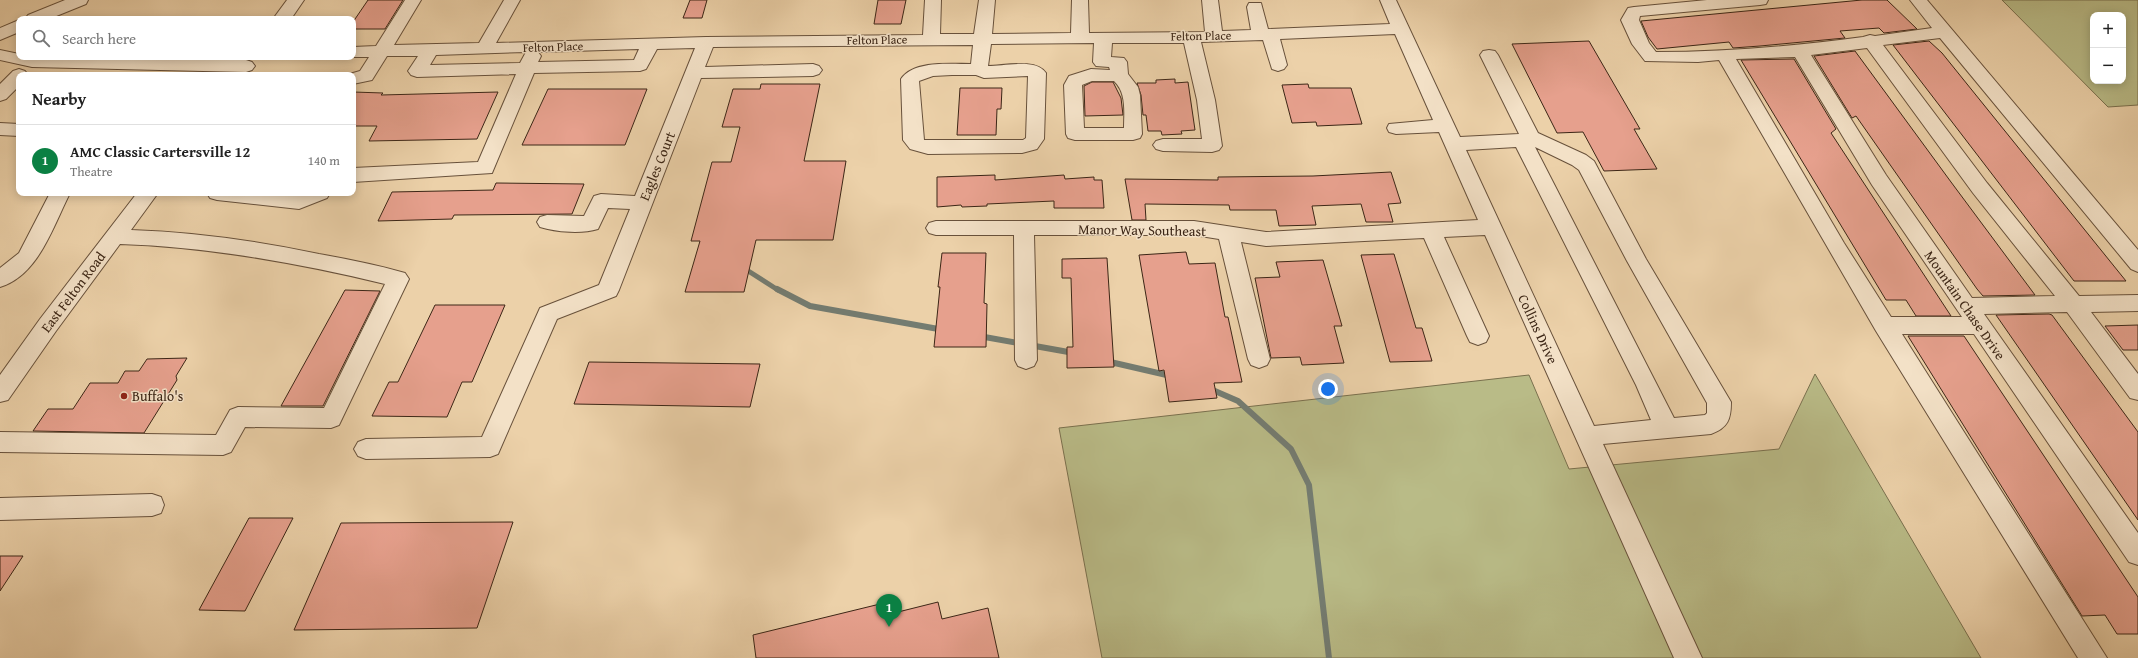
<!DOCTYPE html>
<meta charset="utf-8">
<style>
:root{--surface:#fff;--page:#f6f6f6;--text:#222;--muted:#767676;--line:#e0e0e0;--accent:#0b8043}
body{margin:0;font-family:"Gentium Book Plus",serif;background:var(--page);color:var(--text)}
.controls{position:absolute;right:12px;top:12px;display:grid;overflow:hidden;border-radius:8px;box-shadow:0 2px 10px #0003}
.controls button{width:36px;height:36px;display:grid;place-items:center;padding:0;border:0;border-bottom:1px solid var(--line);background:var(--surface);color:var(--text);font:20px sans-serif}
.you{position:absolute;left:1328px;top:389px;width:14px;height:14px;margin:-10px;border:3px solid #fff;border-radius:50%;background:#1a73e8;box-shadow:0 0 0 6px #1a73e833}
.badge{display:grid;place-items:center;width:26px;height:26px;border-radius:50%;background:var(--accent);color:#fff;font-size:13px;font-weight:700}
.pin{position:absolute;translate:-50% -33px;filter:drop-shadow(0 1px 2px #0008)}
.pin::after{content:'';position:absolute;top:21px;width:14px;height:12px;background:inherit;clip-path:polygon(0 0,100% 0,50% 100%)}
.list{margin:0;padding:0;list-style:none}
h2{display:flex;justify-content:space-between;align-items:center;height:52px;margin:0;padding:0 16px;font-size:17px}
h2 small{font-size:13px;font-weight:400;color:var(--muted)}
.list li{display:grid;grid-template-columns:26px 1fr auto;gap:12px;align-items:center;box-sizing:border-box;height:72px;padding:0 16px;border-top:1px solid var(--line)}
.list b{display:block;font-size:15px;white-space:nowrap}
.list p{margin:0;font-size:13px;white-space:nowrap;color:var(--muted)}
.list em{font-size:13px;font-style:normal;color:var(--muted)}
.icon{flex:none;width:22px;height:22px;fill:none;stroke:currentColor;stroke-width:2;stroke-linecap:round;stroke-linejoin:round}
.map{position:relative;flex:none;width:2138px;height:658px;overflow:hidden}
.search{position:absolute;background:var(--surface);box-shadow:0 2px 10px #0003;left:16px;top:16px;width:340px;height:44px;display:flex;align-items:center;gap:10px;box-sizing:border-box;padding:0 14px;border-radius:8px;color:var(--muted);font-size:15px}
.panel{position:absolute;background:var(--surface);box-shadow:0 2px 10px #0003;left:16px;top:72px;width:340px;height:124px;border-radius:8px}
.map>svg:first-child{display:block}
.green{fill:#b9bb87;stroke:#7a704e;fill-rule:evenodd}
.lines{fill:none;stroke-linecap:round;stroke-linejoin:round}
.stream-far1{stroke:#747c71;stroke-width:5}
.stream{stroke:#747c71;stroke-width:6}
.building{fill:#e6a08d;stroke:#3c2616}
.minor-casing{stroke:#68513b;stroke-width:2}
.minor{fill:#f3e1c7;fill-rule:evenodd}
.poi-dot{fill:#8f2418;stroke:#f3e1c7;stroke-width:1.5}
.labels{text-anchor:middle;stroke-width:3;stroke-linejoin:round;paint-order:stroke}
.far-street-label{font-size:12px;fill:#3c2616;stroke:#f3e1c7}
.street-label{font-size:14px;fill:#3c2616;stroke:#f3e1c7}
.poi-label{font-size:14px;fill:#3c2616;stroke:#f3e1c7;text-anchor:start}
</style>
<div class="map">
<svg width="2138" height="658" viewBox="0 0 2138 658">
<rect width="100%" height="100%" fill="#ecd1a9"/>
<filter id="stains"><feTurbulence type="fractalNoise" baseFrequency=".005" numOctaves="4"/><feColorMatrix values="0 0 0 0 .2 0 0 0 0 .09 0 0 0 0 .02 0 0 0 .5 -.17"/></filter>
<radialGradient id="worn" r=".72"><stop offset=".6" stop-color="#630" stop-opacity="0"/><stop offset="1" stop-color="#630" stop-opacity=".3"/></radialGradient>
<path class="green" d="M2002 0H2138V105L2108 107ZM2093 15H2123V81H2093Z
M1815 374 1981 658H1102L1059 428 1529 375 1569 469 1779 449Z"/>
<g class="lines">
<path class="stream-far1" d="M742 267 778 290"/>
<path class="stream" d="M777 289 810 306 944 330
M979 336 1074 353
M1106 361 1171 376
M1208 388 1238 401 1291 449 1309 485 1329 658"/>
</g>
<path class="building" d="M368 0H403L385 29H353V22Z
M690 0H707L702 18H683Z
M878 0H906L901 24H874Z
M1862 0H1887L1917 29 1884 33 1879 28 1840 31 1845 38 1760 46 1733 48 1729 42 1657 49 1648 37 1641 21Z
M1589 41 1640 129H1634L1657 169 1604 171 1583 132 1557 133 1512 44Z
M1929 41 1942 53 2126 281H2074L1893 45Z
M1855 51 1951 182 2035 295 1983 296 1977 289 1856 116 1852 118 1814 56Z
M1794 59 1836 129 1831 133 1951 316H1916L1906 300H1886L1741 60Z
M1175 79V83L1188 82 1195 130 1181 131 1182 134 1162 135 1161 131H1148L1146 115H1143L1141 95 1137 83H1156V80Z
M1092 82H1113L1121 98 1123 115 1085 116 1084 86Z
M761 84H820L804 161H846L833 240H756L744 292H685L700 241H691L712 162H731L740 127H722L733 89H760Z
M1308 84 1309 88H1351L1362 124 1317 126 1316 122 1292 123 1282 85Z
M960 88H1002L1001 109H997L996 135H957Z
M548 89H647L625 145H522Z
M353 92 383 93 381 95 498 92 477 139 369 141 377 126H353Z
M1391 172 1401 203 1388 204 1393 222H1366L1361 204 1312 206 1316 225 1279 226 1276 210H1230L1229 205 1145 204 1146 220H1132L1125 179 1218 180V177L1313 176Z
M995 175V180L1064 175 1065 179 1094 177V180H1102L1104 208H1054V201L987 204V206L962 207 961 205 937 207V177Z
M496 183 584 184 572 214 454 215 452 219 378 221 392 192 493 190Z
M1186 252 1189 264 1215 263 1225 317H1228L1242 382 1214 383 1217 398 1169 402 1164 370 1159 371 1139 255Z
M942 253H986L984 303 987 304 986 347H934L940 287H938Z
M1394 254 1416 328H1422L1432 361 1390 362 1361 255Z
M1107 258 1114 367 1067 368V347H1073L1071 278H1062V259Z
M1323 260 1342 326H1334L1344 363 1302 365 1300 357 1271 358 1255 278 1280 277 1276 262Z
M345 290 380 291 323 406H281Z
M435 305H505L472 382H462L447 417 372 416 389 382H398Z
M2049 314 2052 315 2138 432V520L1996 315Z
M2138 325V350H2123L2105 326Z
M1908 336H1964L2138 597V634H2117L2105 615 2082 616Z
M187 358 176 376 177 380 144 433 33 431 48 409H73L90 383H118L125 371H139L147 359Z
M589 362 760 364 750 407 574 404Z
M249 518H293L245 611 199 610Z
M513 522 477 628 294 630 341 523Z
M0 556H23L0 591Z
M938 602 942 619 988 608 999 658H756L753 635 880 604 882 616Z"/>
<g class="lines">
<g class="minor-casing">
<path id="minor" d="M65 0H88L86 4 49 19H25L28 15Z
M287 0H304L291 19H273Z
M405 0H421L394 45 479 43 504 0H520L496 43 706 37 923 35 925 0H941L940 34H974L979 0H995L992 34 1071 33 1072 0H1088L1089 33 1205 32 1202 0H1218L1222 31 1251 30 1247 7 1249 3H1261L1268 29 1390 24 1380 0H1396L1460 137 1519 134 1480 55 1483 51 1489 50 1495 51 1498 55 1538 133 1586 155 1594 161 1646 259 1731 402C1731 419 1728 428 1711 434L1603 444 1702 658H1674L1485 235 1444 237 1489 336 1486 342 1478 345 1470 342 1467 336 1424 238 1266 246 1241 242 1270 359 1267 365 1259 368 1251 365 1248 359 1219 239 1194 235H1034L1037 360 1034 366 1026 369 1018 366 1015 360 1014 235H936L929 233 926 228 929 223 936 221H1194L1266 232 1478 220 1439 132 1396 134 1389 132 1387 128 1389 124 1433 120 1395 34 1280 39 1287 65 1284 69 1278 71 1272 69 1263 40 1201 42 1215 100 1222 146 1219 150 1212 152 1163 151 1156 149 1153 145 1156 141 1163 139H1202L1197 100 1184 43H1112L1111 57 1124 58 1127 62 1128 74 1138 87 1140 95 1142 134 1140 138 1133 140H1075L1068 138 1066 134 1064 85 1069 76 1091 69 1110 70 1109 67 1096 66 1093 62 1094 43 991 44 988 66C1004 66 1036 58 1046 73L1044 139 1037 149 1022 153 928 154 910 149 903 140 901 79C914 60 951 64 971 64L973 45 713 47 705 67 813 64 819 66 822 70 819 74 813 76 701 78 619 290 616 296 557 319 498 454 490 457 366 459 358 456 354 449 358 442 366 439 482 437 540 308 599 285 630 209 608 208 598 229C582 234 556 232 540 227L537 222 540 217 547 215 584 216 594 196 601 194 635 196 695 48 657 49 646 69 640 71 534 73 492 173 353 182V168L478 162 516 74 417 77 411 75 408 71 418 56H387L372 80 353 84V75H346L360 71 369 57H351H353V47L376 46ZM639 49 634 60 538 62 541 56 538 52ZM526 52 520 63 430 65 436 55ZM952 75H976L984 78 1028 76 1026 138 1023 140H924L919 81 933 76ZM1092 81H1114C1127 93 1124 113 1124 128H1084L1082 85ZM1516 147 1636 385 1651 420 1594 426 1466 150ZM1535 147 1572 165 1579 170 1627 261 1707 403V413L1705 415 1674 418Z
M1707 0H1768L1766 4 1760 5 1640 16 1639 20 1649 43 1656 52C1725 52 1795 46 1863 37L1870 35 1875 36 1932 28 1910 0H1927L2138 250V272L2131 269 1940 38 1883 45 1987 183 2079 296 2138 295V311L2091 312 2138 374V400L2130 398 2067 312 1984 314 2138 533V565L2129 562 1974 334H1902L2107 658H2078L1876 331 1719 60 1698 62 1645 61 1632 44 1621 20 1628 8 1634 7ZM1867 48 1973 193 2055 296 1972 298 1886 175 1811 55ZM1795 57 1872 185 1962 317H1891L1844 243 1736 59Z
M19 20V32L0 40V28Z
M0 50 19 54V57L246 60 252 62 255 66 252 70 246 72 32 67 0 60Z
M19 69 25 71 28 75H19V86L6 99 0 101V84L13 71Z
M0 123 19 124V136L0 135Z
M50 193H70C53 226 39 275 0 287V268L19 253Z
M137 193H158L131 230C194 232 257 241 319 254 348 259 377 265 405 273L409 279 339 425 331 428 245 427 231 452 223 455 0 452V432L216 435 230 410 238 407 324 408 385 284C298 263 210 247 120 244L56 331 8 400 0 402V375L40 319Z
M207 193H280L297 195 302 193H330L327 198 299 209 217 200 210 198Z
M152 494 161 497 164 505 161 513 152 516 0 520V498Z"/>
</g>
<use href="#minor" class="minor"/>
</g>
<circle class="poi-dot" cx="124" cy="396" r="4"/>
<g class="labels">
<g class="far-street-label">
<text transform="translate(1201 36) rotate(-1)" y="4">Felton Place</text>
<text transform="translate(877 40) rotate(-1)" y="4">Felton Place</text>
<text transform="translate(553 47) rotate(-2)" y="4">Felton Place</text>
</g>
<g class="street-label">
<text transform="translate(657 166) rotate(-68)" y="5">Eagles Court</text>
<text transform="translate(1142 230) rotate(1)" y="5">Manor Way Southeast</text>
<text transform="translate(73 292) rotate(-53)" y="5">East Felton Road</text>
<text transform="translate(1965 305) rotate(55)" y="5">Mountain Chase Drive</text>
<text transform="translate(1538 329) rotate(65)" y="5">Collins Drive</text>
</g>
<g class="poi-label">
<text x="132" y="401">Buffalo's</text>
</g>
</g>
<rect width="100%" height="100%" filter="url(#stains)"/>
<rect width="100%" height="100%" fill="url(#worn)"/>
</svg>
<div class="controls">
<button>+</button>
<button>−</button>
</div>
<div class="you"></div>
<div class="pin badge" style="left:889px;top:627px">1</div>
<div class="search"><svg class="icon" aria-label="search" viewBox="0 0 24 24"><circle cx="10" cy="10" r="6"/><path d="M15 15l6 6"/></svg>Search here</div>
<section class="panel">
<h2>Nearby<small></small></h2>
<ul class="list">
<li><span class="badge">1</span><div><b>AMC Classic Cartersville 12</b><p>Theatre</p></div><em>140 m</em></li>
</ul>
</section>
</div>
